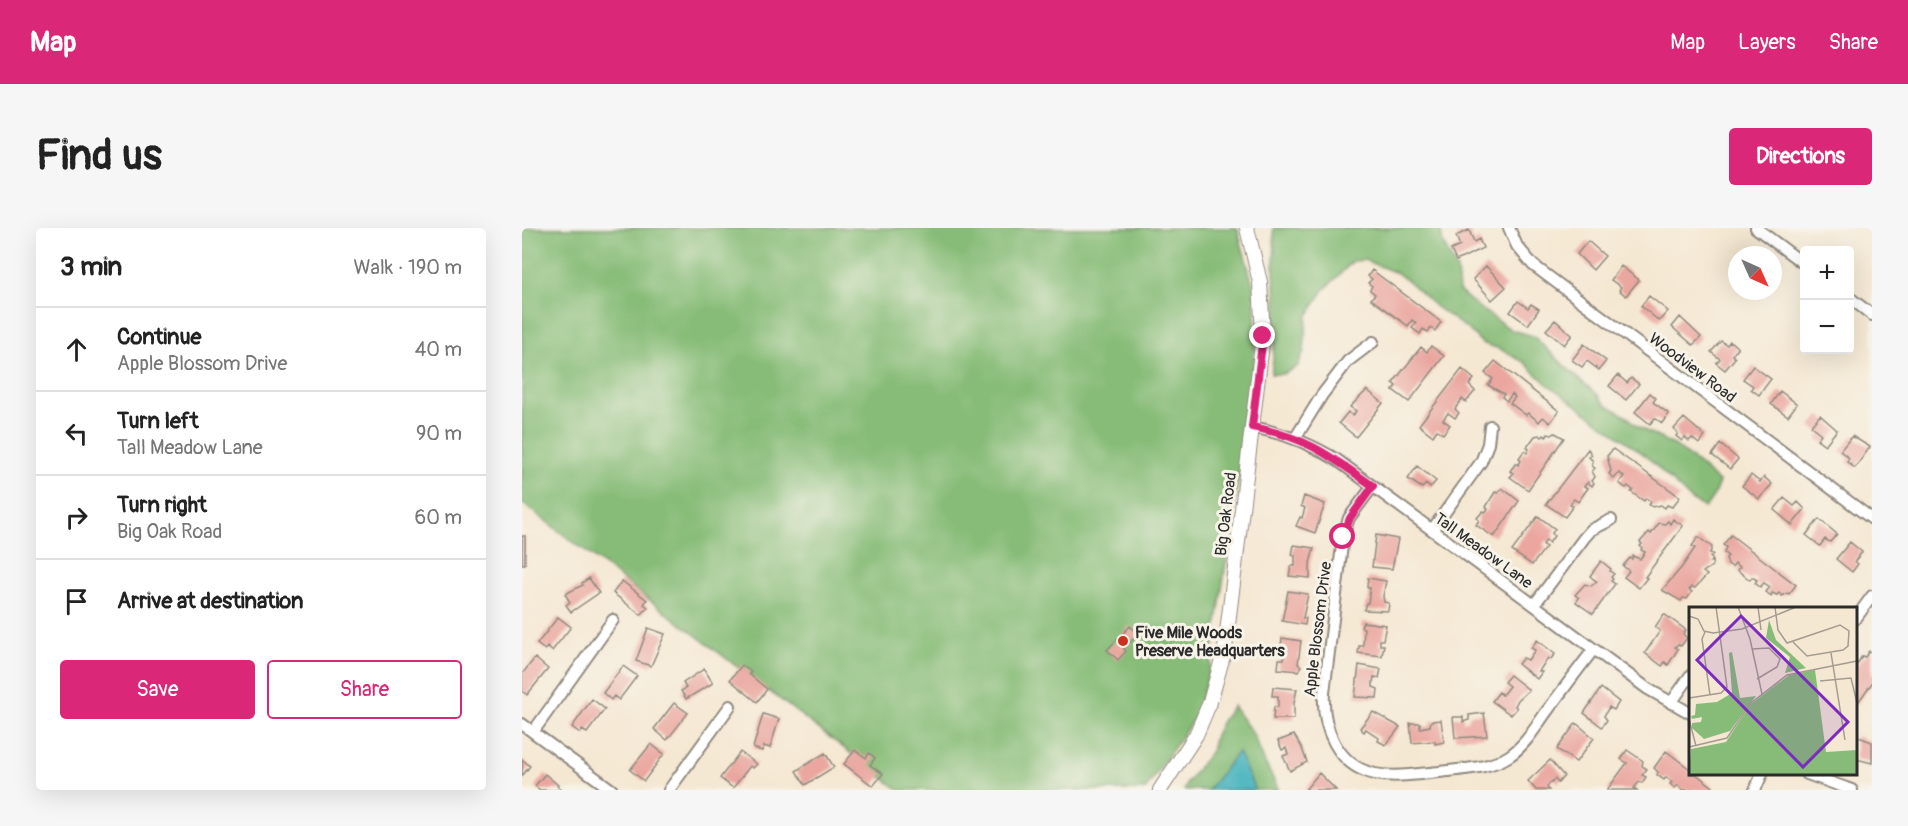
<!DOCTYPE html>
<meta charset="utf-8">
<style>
:root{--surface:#fff;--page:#f6f6f6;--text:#222;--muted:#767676;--line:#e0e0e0;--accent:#db2777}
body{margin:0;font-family:Pangolin,sans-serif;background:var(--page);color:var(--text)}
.controls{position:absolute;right:18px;top:18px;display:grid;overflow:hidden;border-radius:6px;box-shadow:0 6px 24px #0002}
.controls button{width:54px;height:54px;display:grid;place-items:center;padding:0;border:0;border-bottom:2px solid var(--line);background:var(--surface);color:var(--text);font:30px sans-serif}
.compass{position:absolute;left:1206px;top:18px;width:54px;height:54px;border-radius:50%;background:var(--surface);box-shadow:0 6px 24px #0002;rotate:135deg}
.stop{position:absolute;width:18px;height:18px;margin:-14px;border:4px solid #db2777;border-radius:50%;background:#fff}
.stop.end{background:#db2777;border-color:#fff;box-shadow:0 2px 6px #0008}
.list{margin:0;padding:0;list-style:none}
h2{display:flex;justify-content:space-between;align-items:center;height:78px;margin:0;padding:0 24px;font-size:26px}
h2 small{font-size:20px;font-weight:400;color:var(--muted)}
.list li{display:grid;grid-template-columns:39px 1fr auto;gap:18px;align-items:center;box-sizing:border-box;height:84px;padding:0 24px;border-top:2px solid var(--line)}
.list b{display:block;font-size:22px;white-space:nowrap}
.list p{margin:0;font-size:20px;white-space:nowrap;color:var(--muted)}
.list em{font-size:20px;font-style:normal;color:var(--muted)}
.actions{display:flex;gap:12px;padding:18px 24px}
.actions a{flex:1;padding:14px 0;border:2px solid var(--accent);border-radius:6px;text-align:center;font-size:21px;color:var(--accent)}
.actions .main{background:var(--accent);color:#fff}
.icon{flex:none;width:33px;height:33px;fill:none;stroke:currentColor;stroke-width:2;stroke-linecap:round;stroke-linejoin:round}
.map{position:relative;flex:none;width:1350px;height:562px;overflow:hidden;border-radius:6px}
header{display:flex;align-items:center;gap:36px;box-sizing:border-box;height:84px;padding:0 30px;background:var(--accent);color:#fff}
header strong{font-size:28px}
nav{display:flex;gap:33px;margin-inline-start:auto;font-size:21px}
.intro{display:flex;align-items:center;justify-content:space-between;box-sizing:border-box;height:144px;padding:0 36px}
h1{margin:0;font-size:42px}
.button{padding:15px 27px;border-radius:6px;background:var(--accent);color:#fff;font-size:21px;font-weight:700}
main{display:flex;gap:36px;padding:0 36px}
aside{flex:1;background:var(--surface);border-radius:6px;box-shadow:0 6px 24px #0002}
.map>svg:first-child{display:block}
.forest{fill:#86bc77;stroke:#587451;stroke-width:1.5}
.water{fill:#44b3be;stroke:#386f74;stroke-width:1.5}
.building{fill:#eaa69f}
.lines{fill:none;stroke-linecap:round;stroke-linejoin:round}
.minor-casing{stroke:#908a7f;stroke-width:14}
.tertiary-casing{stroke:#908a7f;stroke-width:16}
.minor{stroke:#fff;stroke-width:10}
.tertiary{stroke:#fff;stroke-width:14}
.route{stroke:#db2777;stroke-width:8}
.poi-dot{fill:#c8321e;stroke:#f7f3e8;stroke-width:2}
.labels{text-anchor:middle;stroke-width:6;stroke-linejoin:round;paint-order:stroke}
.street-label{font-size:16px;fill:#2b2b2b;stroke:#f7f3e8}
.poi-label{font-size:16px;font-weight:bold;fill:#2b2b2b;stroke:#f7f3e8;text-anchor:start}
.inset-road{fill:none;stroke:#a49c90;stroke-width:1.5}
.view{fill:#7b2cbf;fill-opacity:0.15;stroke:#7b2cbf;stroke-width:3}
.inset-edge{fill:none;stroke:#2b2b2b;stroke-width:3}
</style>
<header>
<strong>Map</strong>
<nav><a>Map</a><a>Layers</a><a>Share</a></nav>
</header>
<div class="intro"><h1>Find us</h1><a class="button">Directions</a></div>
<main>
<aside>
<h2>3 min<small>Walk · 190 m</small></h2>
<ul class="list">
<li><svg class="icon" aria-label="ahead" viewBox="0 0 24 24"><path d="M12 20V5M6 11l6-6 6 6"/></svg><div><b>Continue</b><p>Apple Blossom Drive</p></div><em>40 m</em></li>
<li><svg class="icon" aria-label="left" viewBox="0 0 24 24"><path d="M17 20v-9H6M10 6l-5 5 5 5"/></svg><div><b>Turn left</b><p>Tall Meadow Lane</p></div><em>90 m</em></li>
<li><svg class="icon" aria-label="right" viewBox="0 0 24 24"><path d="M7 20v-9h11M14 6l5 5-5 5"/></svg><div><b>Turn right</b><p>Big Oak Road</p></div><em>60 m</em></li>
<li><svg class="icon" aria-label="arrive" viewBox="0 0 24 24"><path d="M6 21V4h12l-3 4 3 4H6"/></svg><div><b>Arrive at destination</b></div></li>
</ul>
<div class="actions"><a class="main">Save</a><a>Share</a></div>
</aside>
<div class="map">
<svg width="1350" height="562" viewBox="0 0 1350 562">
<rect width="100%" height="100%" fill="#f7f3e8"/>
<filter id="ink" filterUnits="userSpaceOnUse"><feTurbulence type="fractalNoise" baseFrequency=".0167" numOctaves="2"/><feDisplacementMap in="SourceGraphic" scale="12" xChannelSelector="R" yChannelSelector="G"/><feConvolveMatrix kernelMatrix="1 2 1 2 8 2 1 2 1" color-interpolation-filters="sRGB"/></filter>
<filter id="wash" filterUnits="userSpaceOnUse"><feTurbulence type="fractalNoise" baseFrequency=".008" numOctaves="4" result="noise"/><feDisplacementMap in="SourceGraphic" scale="24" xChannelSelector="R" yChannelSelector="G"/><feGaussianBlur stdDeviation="1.35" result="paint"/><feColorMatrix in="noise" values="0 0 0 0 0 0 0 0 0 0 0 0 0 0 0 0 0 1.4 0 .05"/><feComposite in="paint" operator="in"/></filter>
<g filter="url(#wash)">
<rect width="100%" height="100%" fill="#f5e8d3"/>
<path class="forest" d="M0 0H715L732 60 734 109 729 167 688 441 673 489 623 562H377L0 275Z
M751 0H918L921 15 935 42 937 63 956 79 990 102 1011 108 1058 152 1075 166 1083 176 1106 189 1116 199 1153 218 1174 234 1197 254 1192 267 1183 280 1169 272 1124 228 1024 155 1002 134 978 121 960 115 948 103 914 79 887 54 875 45 842 32 831 33 801 63 785 89 782 123 775 139 761 146H749C753 122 753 99 754 75 754 64 752 53 752 42 752 25 754 18 751 0Z
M711 478 731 506 743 535 757 562H662L665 555 689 523 693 507 700 493Z"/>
<path class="water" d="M716 524 733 562H686Z"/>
<g id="blocks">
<path class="building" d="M947 2 952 14 957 11 961 20 934 33 929 22 938 18 934 8Z
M1066 13 1083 28 1071 42 1055 26Z
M964 38 984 59 970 72 951 51Z
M1099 38 1117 52 1104 68 1097 62 1099 59 1089 52Z
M850 42 919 94 913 103 909 100 906 104 901 101 898 106 890 100 894 95 890 92 886 98 849 71 853 66 848 62 850 58 846 55 850 51 846 48Z
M1127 68 1146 83 1137 93 1119 78Z
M996 73 1006 80 1009 76 1017 81 1006 97 988 84Z
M1158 89 1179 109 1171 117 1150 99Z
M1033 92 1050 107 1042 117 1024 102Z
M1199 113 1205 117 1208 113 1216 120 1210 127 1213 130 1203 142 1194 135 1198 131 1189 124Z
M1062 116 1084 133 1077 142 1065 133 1060 139 1050 132Z
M909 118 922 128 887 174 871 162 874 158 871 155 899 119 905 124Z
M973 133 1037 183 1028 195 1021 189 1017 194 1006 185 1004 187 988 175 993 169 990 166 985 173 980 169 982 166 966 157 971 151 963 145Z
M1231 138 1249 151 1237 167 1229 161 1231 158 1221 151Z
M940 141 952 151 947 157 953 163 944 174 940 171 933 181 937 185 933 190 926 185 921 192 928 197 921 206 915 202 911 208 897 197Z
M1096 147 1105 155 1109 150 1117 156 1104 172 1087 158Z
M845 162 861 175 834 209 817 195 826 184 831 188 834 183 828 179Z
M1258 163 1275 176 1266 188 1249 176Z
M1128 165 1134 170 1131 174 1147 186 1140 195 1133 190 1128 196 1113 184Z
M1298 187 1315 202 1303 217 1295 211 1299 206 1289 198Z
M1162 190 1183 208 1177 216 1170 210 1167 213 1163 209 1160 213 1154 208 1156 205 1152 201Z
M1033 205 1042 210 1006 262 988 249 992 245 988 243 994 235 996 237 999 233 997 230 1002 223 1005 225 1007 221 1005 219 1013 208 1017 207 1020 209 1022 207 1024 209 1026 206 1030 207Z
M1330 208 1348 219 1333 240 1325 234 1327 230 1318 223Z
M1198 216 1216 231 1208 241 1190 227Z
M1066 221 1070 227 1067 229 1071 233 1070 238 1073 240 1070 243 1073 249 1070 253 1072 255 1070 258 1066 254 1062 258 1066 260 1056 274 1052 271 1048 276 1051 278 1043 289 1024 276Z
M1091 221 1158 269 1150 279 1145 277 1143 280 1139 277 1131 279 1127 277 1129 274 1124 270 1122 273 1109 264 1111 262 1106 258 1104 260 1097 255 1102 248 1097 245 1092 251 1087 246 1089 243 1085 228Z
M895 238 914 253 908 260 904 256 900 260 886 251Z
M1229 247 1238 254 1242 249 1250 256 1237 271 1220 258Z
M980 260 997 273 972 309 954 297 957 292 955 290 961 283 963 284 966 281 964 279 973 264 976 265Z
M782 268 803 276 793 305 774 298 778 289 780 290 783 280 779 278Z
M1262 270 1272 278 1276 274 1283 281 1270 297 1252 282Z
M1016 288 1033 301 1030 305 1032 308 1027 315 1024 312 1021 317 1024 319 1010 337 990 323Z
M1151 291 1161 298 1123 349 1125 350 1117 360 1102 349 1107 343 1101 338 1108 330 1110 331 1111 328 1118 331 1123 324 1119 322 1120 320 1118 318 1120 316 1118 314 1127 304 1129 306 1137 295 1143 296 1146 293 1148 296Z
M1297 291 1315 306 1308 314 1303 311 1298 318 1284 307Z
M854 307 876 311 870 341 850 339Z
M1209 307 1274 357 1267 366 1265 365 1260 368 1257 365 1255 367 1250 365 1249 368 1244 364 1248 359 1242 355 1238 359 1233 355 1235 352 1230 349 1228 352 1215 342 1218 339 1213 335 1210 339 1206 336 1204 330 1206 328 1202 325 1204 319 1201 317Z
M0 308H3V336H0Z
M1176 309 1190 319 1188 325 1191 326 1188 329 1191 332 1189 334H1191L1190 338 1181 344 1185 347 1173 360 1170 359 1167 362 1170 364 1165 371 1161 370 1159 373 1140 362 1160 339 1173 320 1170 318Z
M1328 314 1340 324 1333 333 1336 336 1330 344 1314 331Z
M772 317 792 320 788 335V350L767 348 769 338H773V328L770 327Z
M1079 333 1089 341 1088 343 1092 346 1089 349 1091 351 1089 353 1093 356 1071 386 1054 374 1057 370 1053 367 1063 356 1069 358 1075 354 1068 348Z
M67 350 77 365 49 384 44 377 48 374 43 366 61 357 60 355Z
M846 350 864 353 861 368 862 374 867 375 866 383 842 382 844 375H846L848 360 845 359Z
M100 353 125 372 122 376 126 379 119 387 91 365Z
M766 363 786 366 781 390H784L783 397 760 393Z
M1142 386 1164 402 1161 406 1165 410 1159 418 1156 416 1153 419 1156 421 1146 437 1143 434 1140 438 1123 425 1138 403 1133 399Z
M36 389 49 399 30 423 25 419 23 422 15 416Z
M841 394 864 397 861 412H858V417H862L860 428 836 425 837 418H841L842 400 839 399Z
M608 398 616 406 602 421 604 423 596 432 585 422Z
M126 400 143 406 129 438 114 433Z
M760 410 779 413 776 436 779 438 777 443 756 441 757 431H762L763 420 759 419Z
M1015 412 1033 426 1028 432 1026 430 1017 443 1020 444 1015 451 996 436 1001 430 1006 432 1013 422 1009 420Z
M1347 423 1350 425V455L1334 477V438L1340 428 1343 429Z
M13 430 26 441 5 467 0 463V446Z
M220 437 229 444 227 446 245 461 235 474 208 452Z
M837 437 859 441 857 450 852 449 851 454V459L856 461 855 470 833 469Z
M101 438 115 448 97 472 92 468 89 472 81 465Z
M182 441 191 455 164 471 159 463 164 460 161 455Z
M988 447 1007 462 996 472 993 478 995 480 989 487 970 473 977 464 980 467 987 458 982 454Z
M751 459 775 461 772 475V491H751L752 479H756V468H750Z
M1079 460 1097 474 1092 482 1087 479 1082 488 1085 492 1080 499 1062 485Z
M70 471 83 481 65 505 60 502 58 505 50 499Z
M152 475 166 485 145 512 132 501Z
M851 484 878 499 864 517 856 513 857 510 844 501 842 504 838 500Z
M962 485 965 508 933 510 931 489H941V494L947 492V487Z
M241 486 257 491 248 520 242 518 240 523 231 520Z
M919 492 922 514 913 516V513L890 515 888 495H898V500L908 498 909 493Z
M1054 495 1072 510 1054 534 1035 521Z
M772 507 779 518 785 534 768 543 761 528 766 526 764 520 760 522 756 513Z
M1334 508 1350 514V535L1334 531Z
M129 516 142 526 122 553 108 542Z
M333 522 344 530 347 525 353 530 348 537 361 546 351 558 322 536Z
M1105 522 1121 533 1120 538 1125 541 1120 547 1124 549 1120 555 1117 554 1112 560 1115 562H1085L1105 535 1099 531Z
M1144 523 1168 541V546H1174L1191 559 1189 562H1160L1156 557 1153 560 1148 556 1150 554 1144 549 1142 552 1135 547 1136 544 1132 540Z
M218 524 235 536 231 540 228 538 211 560 198 550Z
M303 525 312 539 283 557 274 543Z
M0 531 8 538 0 548Z
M1028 532 1042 548 1036 555 1033 551 1028 555 1025 559 1027 562H1014L1006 553Z
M797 545 814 562H783Z
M23 546 36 557 35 558 40 562H18L13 558Z"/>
</g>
</g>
<g filter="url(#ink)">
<use href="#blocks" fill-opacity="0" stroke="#908a7f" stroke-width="1.5"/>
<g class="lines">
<g class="minor-casing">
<path id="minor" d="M987 0 995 18 1011 37 1350 291
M1234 0 1282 36
M1328 70 1350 87
M730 199C762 205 788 215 815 232L1126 461 1168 485
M774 209 800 167 826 133 851 114
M851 258 827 290 821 309 802 465C800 499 815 538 853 546 874 550 896 546 917 544 940 541 967 541 987 528 1004 517 1014 498 1025 483 1041 462 1056 441 1072 421
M910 302 959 234 966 216 968 198
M1012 377 1062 310 1069 302 1089 292
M1334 390 1350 368
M1149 475 1168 448
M0 496 90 562
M11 504 91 392
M1285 546 1330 562
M147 562 208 478
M1233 562 1240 546"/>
</g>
<g class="tertiary-casing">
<path id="tertiary" d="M638 562 674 507 688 474 703 421 741 108 738 54 725 0"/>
</g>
<use href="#minor" class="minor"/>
<use href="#tertiary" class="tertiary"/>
</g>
</g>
<g class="lines" filter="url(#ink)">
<path class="route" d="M741 108 730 199C784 209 807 227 851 258L828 290 821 309"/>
</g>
<circle class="poi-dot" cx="601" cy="413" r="6"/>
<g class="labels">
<g class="street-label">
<text transform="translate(1171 139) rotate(37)" y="6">Woodview Road</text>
<text transform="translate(703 286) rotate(-83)" y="6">Big Oak Road</text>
<text transform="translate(962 322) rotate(36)" y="6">Tall Meadow Lane</text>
<text transform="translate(795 401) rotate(-83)" y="6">Apple Blossom Drive</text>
</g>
<g class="poi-label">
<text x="613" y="410">Five Mile Woods<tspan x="613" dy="18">Preserve Headquarters</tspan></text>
</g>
</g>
<g transform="translate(1167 379)">
<rect width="168" height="168" fill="#f5e8d3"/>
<path d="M80 13 87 33 117 61 96 66 101 50 77 31ZM43 45 51 91 67 89 41 124 15 132 3 121V116L12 115 13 110 3 112 2 109 6 108 7 97 28 95 43 86 40 46ZM126 63 137 145 168 143V168H0L2 142 37 135 62 97 100 68Z" fill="#86bc77"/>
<path class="inset-road" d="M49 0 61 32 73 87M69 0 72 23M86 0 89 23 98 36 151 18 160 24 159 39 154 43 118 49 104 35M0 9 9 12 15 24 24 26 53 22 107 0M16 25 13 32 21 88M63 42 80 41 91 52 88 60 68 72M142 46 156 133M131 74 162 71 168 96M0 91 32 86 38 80 27 0M0 112 7 139M0 140 38 131 62 96 98 68 168 54"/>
<path class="view" d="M52 9 159 115 114 160 8 53Z"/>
<rect width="168" height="168" class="inset-edge"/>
</g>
</svg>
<div class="controls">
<button>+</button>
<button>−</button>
</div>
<svg class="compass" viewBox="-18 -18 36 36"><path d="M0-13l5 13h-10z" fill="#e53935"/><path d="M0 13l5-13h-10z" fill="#767676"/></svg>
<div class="stop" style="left:821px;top:309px"></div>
<div class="stop end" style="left:741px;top:108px"></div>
</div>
</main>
